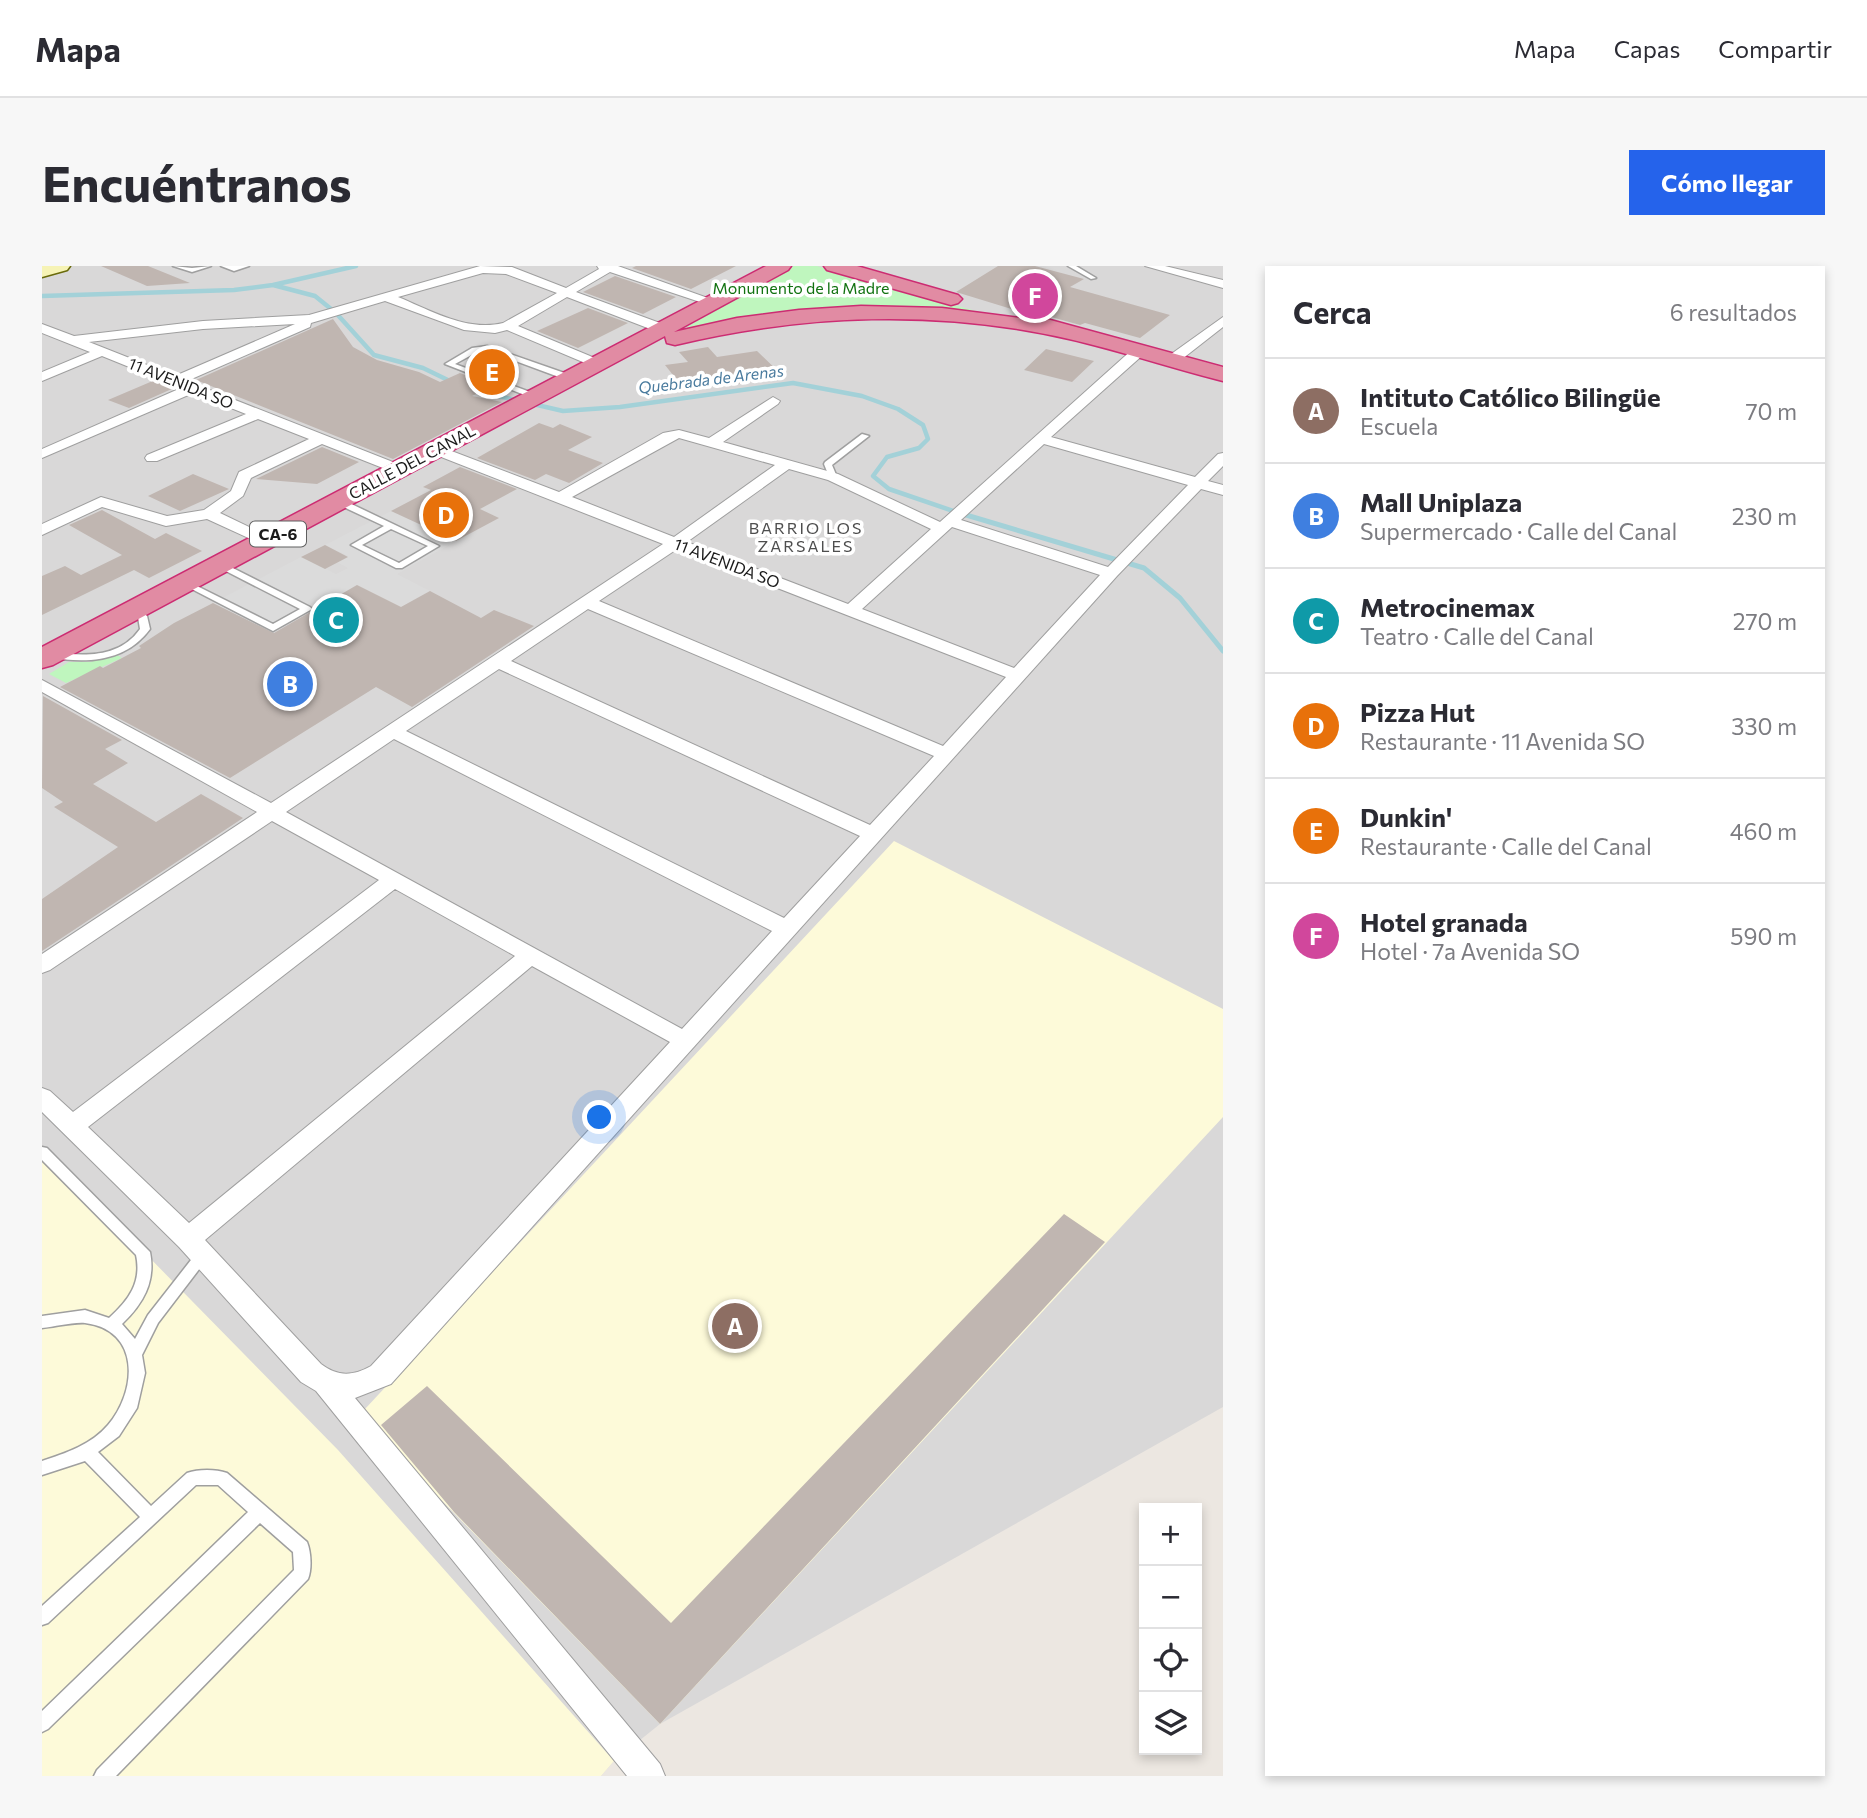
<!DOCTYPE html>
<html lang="es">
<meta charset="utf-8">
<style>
:root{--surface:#fff;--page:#f7f7f7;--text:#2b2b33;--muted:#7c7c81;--line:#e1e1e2;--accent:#2563eb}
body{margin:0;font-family:Commissioner,sans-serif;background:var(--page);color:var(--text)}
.controls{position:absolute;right:21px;bottom:21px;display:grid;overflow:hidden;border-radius:0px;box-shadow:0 4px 10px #0003}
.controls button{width:63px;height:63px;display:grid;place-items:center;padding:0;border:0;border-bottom:2px solid var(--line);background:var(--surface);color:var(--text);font:35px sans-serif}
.you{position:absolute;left:558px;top:852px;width:24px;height:24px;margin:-18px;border:5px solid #fff;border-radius:50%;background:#1a73e8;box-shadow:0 0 0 10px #1a73e833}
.badge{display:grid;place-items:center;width:46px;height:46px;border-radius:50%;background:var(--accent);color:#fff;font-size:23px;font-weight:700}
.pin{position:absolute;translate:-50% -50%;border:4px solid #fff;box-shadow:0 2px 7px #0006}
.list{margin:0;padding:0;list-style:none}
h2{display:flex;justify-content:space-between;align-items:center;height:91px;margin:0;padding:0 28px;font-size:30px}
h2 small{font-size:23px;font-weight:400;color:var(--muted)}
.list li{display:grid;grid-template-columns:46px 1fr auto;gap:21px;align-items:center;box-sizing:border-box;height:105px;padding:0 28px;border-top:2px solid var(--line)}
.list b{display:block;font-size:26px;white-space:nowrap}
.list p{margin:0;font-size:23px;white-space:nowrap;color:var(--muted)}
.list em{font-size:23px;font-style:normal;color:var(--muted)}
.icon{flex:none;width:38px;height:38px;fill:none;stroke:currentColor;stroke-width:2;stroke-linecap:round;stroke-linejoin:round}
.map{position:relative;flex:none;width:1181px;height:1510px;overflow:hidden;border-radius:0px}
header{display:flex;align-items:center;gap:42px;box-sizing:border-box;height:98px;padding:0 35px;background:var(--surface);border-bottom:2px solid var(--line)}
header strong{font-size:33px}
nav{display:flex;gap:38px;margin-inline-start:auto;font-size:24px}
.intro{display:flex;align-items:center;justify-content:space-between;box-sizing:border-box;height:168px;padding:0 42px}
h1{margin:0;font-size:49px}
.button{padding:18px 32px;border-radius:0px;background:var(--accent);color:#fff;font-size:24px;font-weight:700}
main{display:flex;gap:42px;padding:0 42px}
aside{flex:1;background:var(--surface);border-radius:0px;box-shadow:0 4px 10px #0003}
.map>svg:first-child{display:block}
.residential{fill:#d9d8d8}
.education{fill:#fdfad9}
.park{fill:#bff6be}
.parking{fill:#dbdbdb}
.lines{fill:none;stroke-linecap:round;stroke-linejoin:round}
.stream-far1{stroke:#a3d1d8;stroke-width:4.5}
.stream{stroke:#a3d1d8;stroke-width:5}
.building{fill:#c0b6b1}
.lane-casing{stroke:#9f9f9f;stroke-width:3}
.street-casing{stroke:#9f9f9f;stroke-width:2}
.secondary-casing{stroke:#696a0a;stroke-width:3}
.highway-casing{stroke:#cc2c72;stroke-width:3}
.lane{fill:#fff;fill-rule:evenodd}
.street{fill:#fff;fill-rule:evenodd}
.secondary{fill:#f6f3b5;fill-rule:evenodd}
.highway{fill:#e18ba3;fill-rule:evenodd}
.labels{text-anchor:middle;stroke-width:7;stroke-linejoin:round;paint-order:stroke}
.far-park-label{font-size:16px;fill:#117210;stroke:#fff}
.far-water-label{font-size:16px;font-style:italic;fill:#4a7b9e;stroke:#fff}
.far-street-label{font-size:16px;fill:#1b1b1b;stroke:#fff}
.far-neighbourhood-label{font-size:16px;letter-spacing:2px;fill:#4e4e4e;stroke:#fff}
.shield{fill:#fff;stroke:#5f5f5f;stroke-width:2}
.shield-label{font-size:16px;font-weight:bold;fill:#1b1b1b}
</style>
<header>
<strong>Mapa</strong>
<nav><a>Mapa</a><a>Capas</a><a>Compartir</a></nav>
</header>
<div class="intro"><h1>Encuéntranos</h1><a class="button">Cómo llegar</a></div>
<main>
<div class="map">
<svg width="1181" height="1510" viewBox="0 0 1181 1510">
<rect width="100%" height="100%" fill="#ece7e1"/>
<path class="residential" d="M0 0H1181V1141L618 1458 572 1495 559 1510H0Z"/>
<path class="education" d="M852 575 1181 743V851L618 1458 332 1165 323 1143Z
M0 882 296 1184 572 1495 559 1510H0Z"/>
<path class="park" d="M752 0H775L962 53 886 44 694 54 643 62Z
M74 388 80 392 24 417 7 408 27 396H48Z"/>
<path class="parking" d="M349 245 414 275 355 308 388 325 359 341 315 319 229 368 171 337 259 291 294 308 306 302 295 296 306 290 283 279Z"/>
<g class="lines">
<path class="stream-far1" d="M231 19 314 0
M0 30 192 24 231 19 273 30 294 47 332 89 381 102 412 117
M430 124 521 145 578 141 751 117 820 130 856 143 881 159 886 173 877 182 845 191 831 210 847 223 920 248"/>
<path class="stream" d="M914 246 1102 302 1138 332 1181 385"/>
</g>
<path class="building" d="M59 0H106L148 17 105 20Z
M594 0H694L649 23 590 2Z
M956 0H993L1042 13 1028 21 1128 49 1098 72 1043 57 1038 59 1002 49 996 51 914 26Z
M573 10 634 31 601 48 541 26Z
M546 42 586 57 536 82 495 65Z
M291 53 311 81 335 94 377 106 398 116 418 107 451 120 430 130 460 136 351 193 154 114Z
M666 81 675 91 715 85 741 110 696 118 692 114 650 121 647 118 639 119 623 99 646 96 637 86Z
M1004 83 1052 95 1030 116 982 104Z
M445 95 477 108 463 114 429 101Z
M113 114 132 122 87 142 66 134Z
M497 157 511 162 518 158 550 171 526 184 561 197 527 217 504 208 493 214 435 192Z
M280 181 317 196 275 218 214 213Z
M418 201 475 223 438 243 457 252 414 275 349 245 389 224 381 221Z
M151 208 187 223 138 245 106 230Z
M60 244 113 273 124 267 160 285 107 312 92 304 0 349V310L23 300 39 309 80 289 27 259Z
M283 279 306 291 283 303 259 291Z
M315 319 359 341 388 325 439 352 452 344 492 360 370 441 334 421 188 512 18 421 58 400 61 402 99 382 97 380 132 357 171 337 232 367Z
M1 430 80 474 63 483 86 497 51 518 114 556 159 528 201 552 0 685V633L76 581 12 541 21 536 0 522Z
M1022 948 1063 976 618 1458 412 1246 339 1159 385 1120 629 1357Z"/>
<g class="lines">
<g class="lane-casing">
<path id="lane" d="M131 0 150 2 169 0 150 6Z
M179 0H207L192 5Z
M1026 0H1034L1054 12 1049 13Z
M445 80 531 110 532 112 525 114 444 84 435 86 413 98 496 129 497 131 493 133 403 98 430 82Z
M820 168 827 170 790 199 795 211 788 213 782 198 783 196Z
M293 233H299L397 280 360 302H354L309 279 342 260 293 237ZM349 263 386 280 357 297 320 279Z
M179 296 268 341 270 343 231 365 140 318 147 316 231 358 258 343 176 301 175 299Z
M94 341 105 350 108 363C84 396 44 398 7 391L5 389C12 385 19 387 27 388 55 390 81 387 98 363L96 351 89 344Z
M0 881 5 882 108 986C114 1016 101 1038 80 1058L93 1073 106 1049 156 985 161 983 166 985 168 989 116 1057 100 1089 103 1107 95 1142 77 1170 56 1186 109 1240 145 1207C156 1203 174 1203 185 1207L265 1276C269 1286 270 1303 266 1313L74 1510H52L55 1504 252 1304 251 1286 218 1257 6 1463 0 1466V1445L206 1246 176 1219H154L6 1357 0 1359V1340L98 1251 43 1195 0 1209V1195C24 1187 49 1179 66 1159 95 1125 99 1064 43 1057 30 1056 13 1061 0 1062V1050L43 1044 67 1052C87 1034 100 1016 94 989L0 894Z"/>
</g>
<g class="street-casing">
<path id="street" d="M438 0 470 1 524 22 557 3 555 0H576L677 36 671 40 667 39 568 6 534 26 626 60V66H616L525 31 476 60 560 95V101L555 102 465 64 453 67 422 64 343 35 269 57 268 61 145 115 361 200 363 203 361 206H351L280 178 209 212 201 230 178 247 230 272 232 275 224 280 165 253 124 260 60 241 0 269V258L59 231 125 250 162 244 189 225 197 206 267 173 216 153 115 195H105L103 192 105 189 204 148 151 127 0 192V183L139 122 60 90 0 115V106L48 86 0 67V58L32 70 161 55 267 49ZM441 7 464 8 515 27 461 57C425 66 388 44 356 31ZM253 58 133 110 47 76 161 63Z
M1103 0H1123L1181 14V22Z
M1181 51V61L1135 97H1125V91Z
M1097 81 1104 85 1102 88 1009 171 1153 211 1176 188 1181 187V200L1166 215 1181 219V229L1159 223 1075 310 349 1118 313 1132 618 1498 623 1510H585L274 1125 259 1116 137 981 0 846V822L8 825 31 846 337 614 230 555 8 704 0 707V688L215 546 0 426V414L229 537 621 278 389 187 387 184 389 181H399L517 226 621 167 637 164 667 172 731 131 738 135 736 138 681 176 796 208 898 256 1092 82ZM637 172 733 199 632 271 530 231ZM1002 178 1146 219 1066 301 919 254ZM747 203 786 214 889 263 806 338 645 276ZM910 261 1058 309 972 402 820 343ZM635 283 964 411 901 480 557 335ZM546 343 892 490 828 559 469 395ZM457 403 818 570 742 652 364 465ZM352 473 730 665 640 763 244 546ZM353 623 473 690 147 957 46 861ZM490 700 628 776 329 1100C311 1110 296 1111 279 1098L163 974Z"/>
</g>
<g class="secondary-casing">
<path id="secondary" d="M0 0H28L25 4 0 11Z"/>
</g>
<g class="highway-casing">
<path id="highway" d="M724 0H749L746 4 632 66 695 52 757 44 819 40 900 42 993 54 1001 52 1181 101V115C1130 102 1079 85 1027 73 897 43 762 48 633 79L625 77 623 70 11 399 0 402V381Z
M782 0H815L916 29 920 33 916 37 909 39 785 4Z"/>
</g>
<use href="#lane" class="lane"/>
<use href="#street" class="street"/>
<use href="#secondary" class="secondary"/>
<use href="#highway" class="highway"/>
</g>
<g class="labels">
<g class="far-park-label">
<text x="759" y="28">Monumento de la Madre</text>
</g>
<g class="far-water-label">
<text transform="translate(669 113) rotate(-7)" y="6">Quebrada de Arenas</text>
</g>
<g class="far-street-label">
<text transform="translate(139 117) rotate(22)" y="6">11 AVENIDA SO</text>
<text transform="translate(370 196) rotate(-28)" y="6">CALLE DEL CANAL</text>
<text transform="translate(685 297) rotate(21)" y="6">11 AVENIDA SO</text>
</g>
<g class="far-neighbourhood-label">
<text x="764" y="268">BARRIO LOS<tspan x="764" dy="18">ZARSALES</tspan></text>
</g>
<rect class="shield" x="208" y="255.5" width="56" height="25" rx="5"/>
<g class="shield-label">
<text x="236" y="274">CA-6</text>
</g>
</g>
</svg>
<div class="controls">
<button>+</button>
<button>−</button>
<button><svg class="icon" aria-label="locate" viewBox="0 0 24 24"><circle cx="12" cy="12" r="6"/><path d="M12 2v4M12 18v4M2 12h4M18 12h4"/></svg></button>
<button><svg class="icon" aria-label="layers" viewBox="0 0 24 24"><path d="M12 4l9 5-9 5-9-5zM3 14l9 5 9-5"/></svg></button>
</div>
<div class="you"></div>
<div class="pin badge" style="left:693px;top:1060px;background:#8d6e63">A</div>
<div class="pin badge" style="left:248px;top:418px;background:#3f7fe0">B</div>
<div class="pin badge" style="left:294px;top:354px;background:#0f9aa8">C</div>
<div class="pin badge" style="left:404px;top:249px;background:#e8710a">D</div>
<div class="pin badge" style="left:450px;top:106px;background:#e8710a">E</div>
<div class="pin badge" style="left:993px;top:30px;background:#d1479c">F</div>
</div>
<aside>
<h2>Cerca<small>6 resultados</small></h2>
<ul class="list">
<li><span class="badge" style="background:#8d6e63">A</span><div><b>Intituto Católico Bilingüe</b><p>Escuela</p></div><em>70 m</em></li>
<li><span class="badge" style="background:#3f7fe0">B</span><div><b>Mall Uniplaza</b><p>Supermercado · Calle del Canal</p></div><em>230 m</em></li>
<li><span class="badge" style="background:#0f9aa8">C</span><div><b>Metrocinemax</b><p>Teatro · Calle del Canal</p></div><em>270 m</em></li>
<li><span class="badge" style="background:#e8710a">D</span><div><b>Pizza Hut</b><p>Restaurante · 11 Avenida SO</p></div><em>330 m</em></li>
<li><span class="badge" style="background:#e8710a">E</span><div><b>Dunkin'</b><p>Restaurante · Calle del Canal</p></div><em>460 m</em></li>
<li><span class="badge" style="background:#d1479c">F</span><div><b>Hotel granada</b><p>Hotel · 7a Avenida SO</p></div><em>590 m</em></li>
</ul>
</aside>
</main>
